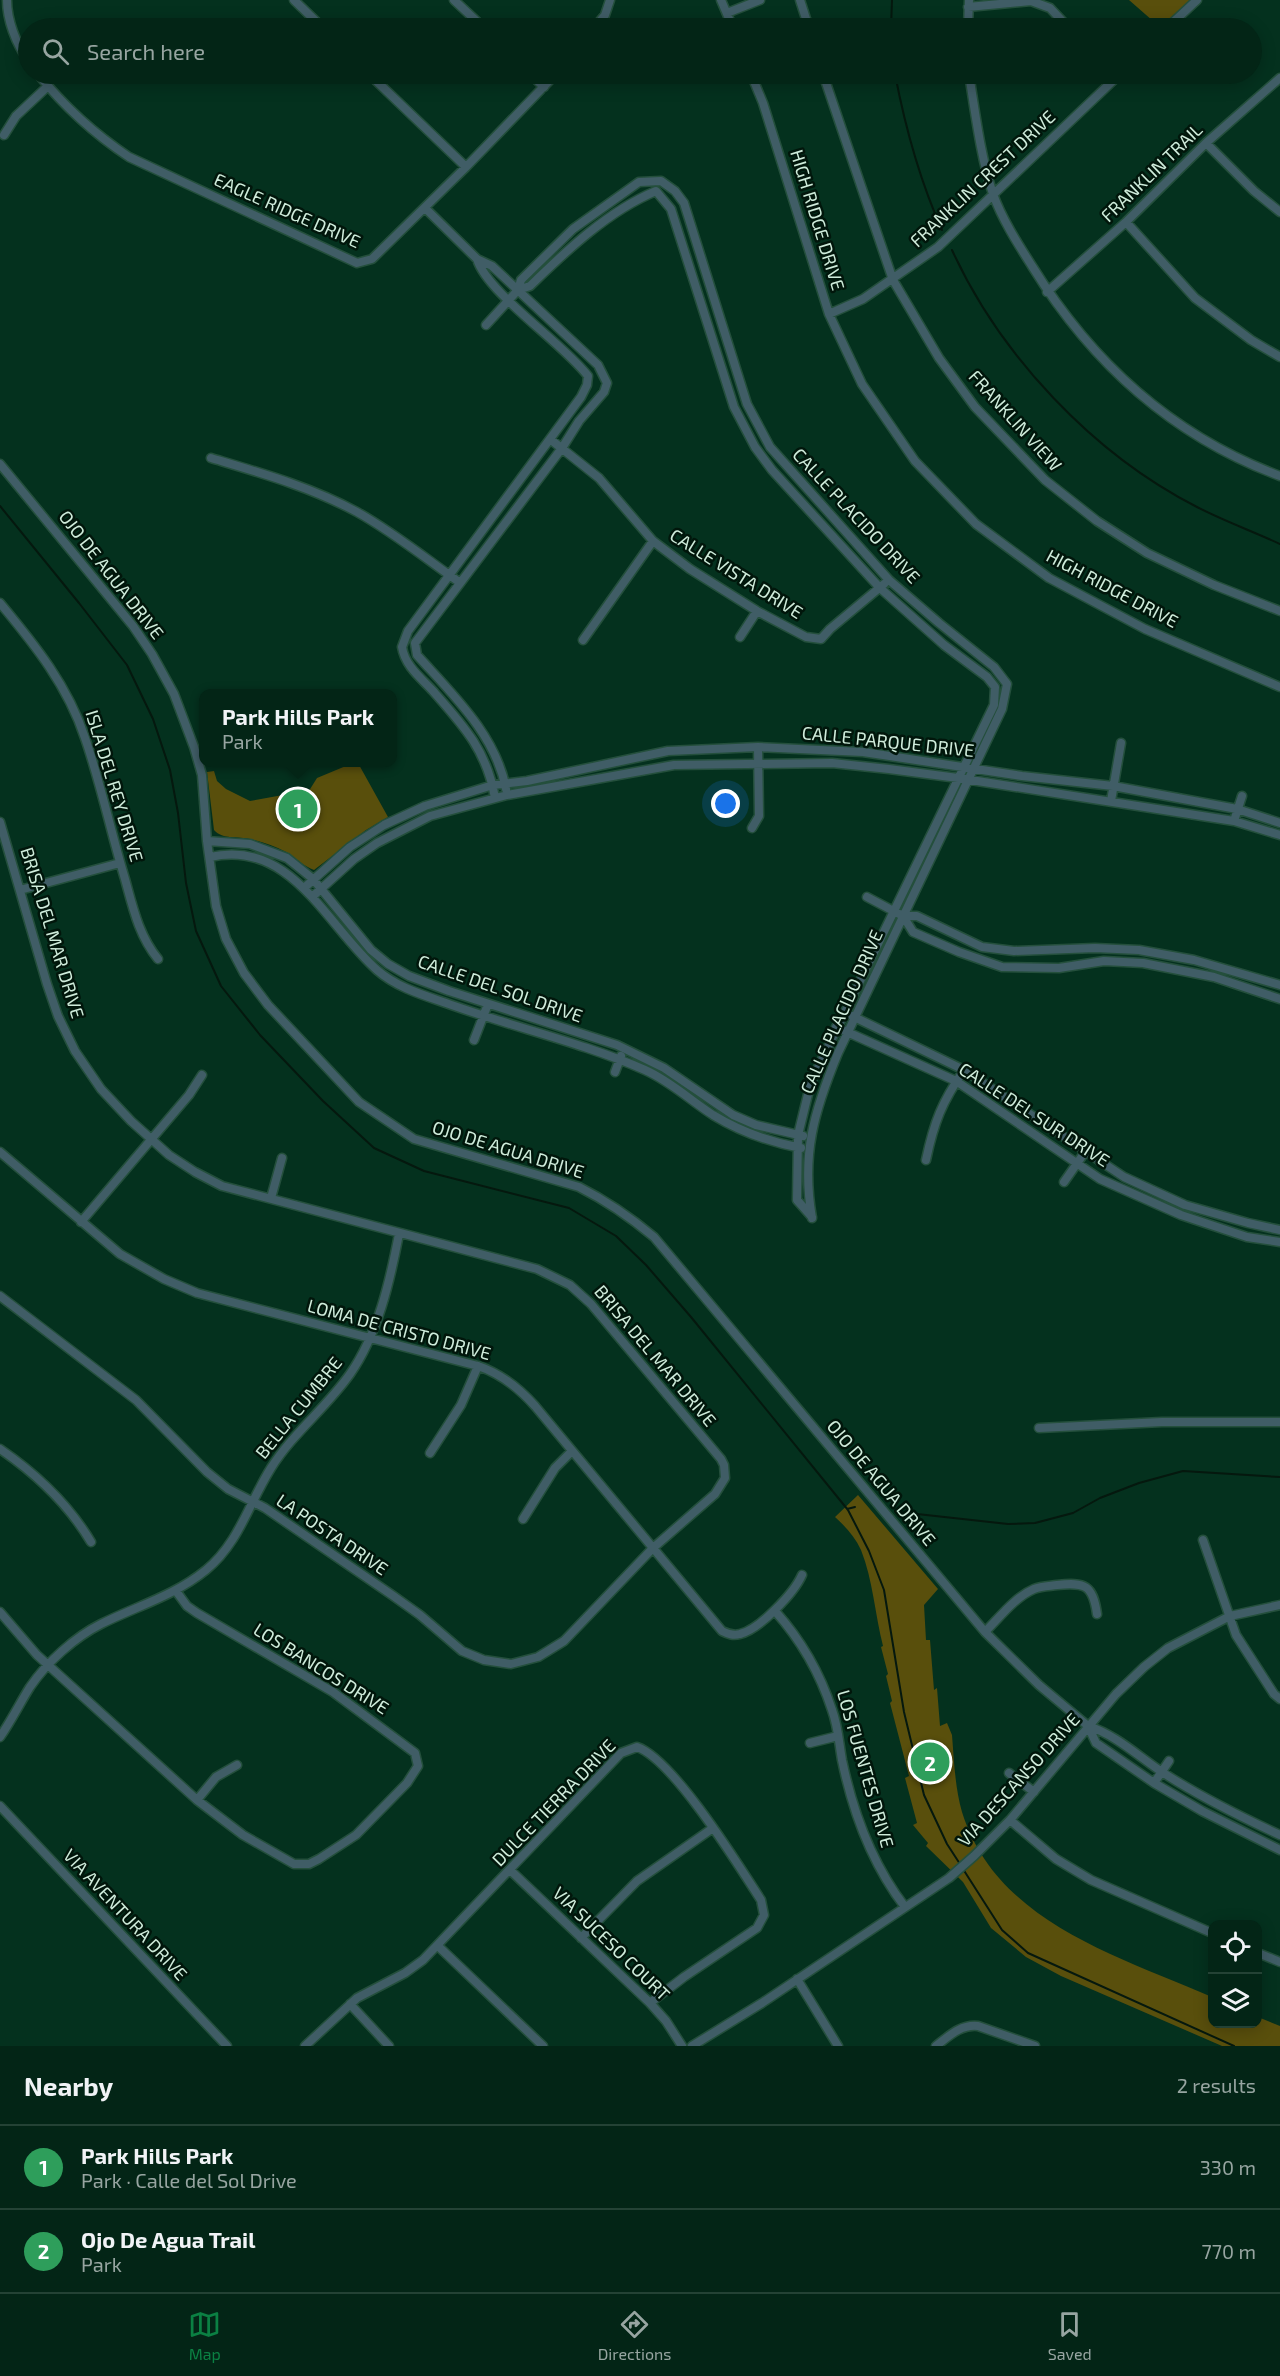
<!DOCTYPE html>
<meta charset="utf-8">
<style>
:root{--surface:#032516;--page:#113123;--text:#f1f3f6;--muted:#97a5a1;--line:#244235;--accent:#0b8043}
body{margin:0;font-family:"Exo 2",sans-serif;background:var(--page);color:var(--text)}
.controls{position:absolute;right:18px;bottom:18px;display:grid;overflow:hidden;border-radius:12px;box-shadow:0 3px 15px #0003}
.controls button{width:54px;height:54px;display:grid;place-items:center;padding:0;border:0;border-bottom:2px solid var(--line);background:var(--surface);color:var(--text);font:30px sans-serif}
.you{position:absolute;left:726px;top:804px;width:21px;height:21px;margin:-15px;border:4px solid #fff;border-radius:50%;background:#1a73e8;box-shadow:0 0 0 9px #1a73e833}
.badge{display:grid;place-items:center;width:39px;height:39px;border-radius:50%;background:var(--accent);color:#fff;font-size:20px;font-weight:700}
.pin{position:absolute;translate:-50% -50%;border:3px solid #fff;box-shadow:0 2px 6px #0006}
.popup{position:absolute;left:199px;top:689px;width:198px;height:78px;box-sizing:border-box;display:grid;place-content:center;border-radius:12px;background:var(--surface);filter:drop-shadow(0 2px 4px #0005);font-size:20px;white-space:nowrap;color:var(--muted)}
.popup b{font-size:22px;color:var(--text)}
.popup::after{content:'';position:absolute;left:50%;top:100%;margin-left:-12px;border:12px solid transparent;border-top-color:var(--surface)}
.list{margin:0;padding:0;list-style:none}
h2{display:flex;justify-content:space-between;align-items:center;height:78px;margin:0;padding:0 24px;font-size:26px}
h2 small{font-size:20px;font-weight:400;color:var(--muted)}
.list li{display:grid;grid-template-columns:39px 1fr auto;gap:18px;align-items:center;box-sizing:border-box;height:84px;padding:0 24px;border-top:2px solid var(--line)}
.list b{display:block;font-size:22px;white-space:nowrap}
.list p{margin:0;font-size:20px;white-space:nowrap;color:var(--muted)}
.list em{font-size:20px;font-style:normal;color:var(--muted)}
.icon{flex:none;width:33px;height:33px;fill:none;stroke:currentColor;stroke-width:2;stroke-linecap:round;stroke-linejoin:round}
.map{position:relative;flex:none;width:1280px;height:2046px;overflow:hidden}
.search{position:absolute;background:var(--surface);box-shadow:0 3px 15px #0003;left:18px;right:18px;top:18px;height:66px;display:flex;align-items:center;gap:15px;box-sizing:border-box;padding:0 21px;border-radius:33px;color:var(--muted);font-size:22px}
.sheet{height:246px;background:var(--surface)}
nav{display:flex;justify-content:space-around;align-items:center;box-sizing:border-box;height:84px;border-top:2px solid var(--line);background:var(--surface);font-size:16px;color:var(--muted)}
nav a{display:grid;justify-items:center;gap:3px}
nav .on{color:var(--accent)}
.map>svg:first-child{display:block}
.green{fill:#594f0c}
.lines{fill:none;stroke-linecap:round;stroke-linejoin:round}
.stream{stroke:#05180e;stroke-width:2}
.minor-casing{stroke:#244f3c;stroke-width:11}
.minor{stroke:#405d66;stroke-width:8}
.labels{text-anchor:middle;stroke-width:5;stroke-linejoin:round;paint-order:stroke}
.street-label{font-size:18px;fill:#cfecdb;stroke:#01160b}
</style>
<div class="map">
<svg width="1280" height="2046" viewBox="0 0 1280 2046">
<rect width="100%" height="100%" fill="#04311e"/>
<path class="green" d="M1129 0H1190L1161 28Z
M353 763H358L388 817 366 830 314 870C303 866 296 858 286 852 275 846 262 842 250 839 238 836 223 840 214 830L207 772 214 771 217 781 226 789 250 801 294 793 302 796 307 794 317 778Z
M858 1495 938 1589 924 1605 926 1640H930L934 1690 937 1688 940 1726 947 1723 952 1735C954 1760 955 1788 962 1812 996 1922 1118 1956 1212 1997V2024H1258V2017L1280 2026V2046H1222L1061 1976 1026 1957 991 1928 963 1882 926 1846 928 1843 913 1825 917 1823 905 1778 909 1776 890 1703 892 1701 886 1676 888 1674 881 1647 883 1646C875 1615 873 1580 861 1550 855 1537 846 1527 835 1517Z"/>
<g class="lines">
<path class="stream" d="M891 19H955
M891 28 892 0
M895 74C905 126 920 181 942 230
M952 250C1000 355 1093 454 1197 507 1224 521 1252 531 1280 544
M0 506 79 603 127 665 153 719 170 770 178 813 186 883 196 931 221 986 260 1035 323 1101 374 1148 424 1171 569 1208 616 1236 646 1265 691 1317 848 1510 869 1551 884 1590 904 1712 924 1795 947 1844 960 1864
M847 1509 855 1507
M899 1512 1008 1524 1035 1523 1073 1513 1100 1498 1139 1483 1183 1471 1280 1477
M963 1869 1002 1930 1028 1953 1234 2046"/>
<g class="minor-casing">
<path id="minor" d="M7 0C7 20 16 44 28 60
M294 0 323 28
M454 0 484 28
M721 0 733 28
M800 0 809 28
M968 7 1031 1 1050 8 1067 26
M727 13 760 0
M594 28 605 15 610 0
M968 28 969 0
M1167 28 1197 0
M38 74C63 105 96 135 129 157L357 263 372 259 466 167 556 74
M369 74 466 167
M530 74 544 87
M751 74 763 103 829 314 862 384 915 461 976 524 1049 578 1145 629 1280 687
M823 74 893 280 939 358 975 407 1045 480 1097 521 1147 553 1214 585 1280 611
M969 74C975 111 981 159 993 194 1002 219 1018 244 1032 266 1092 363 1172 436 1280 476
M4 135 16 116 48 86
M1206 143 1254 191 1280 212
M425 208 477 259 492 266 598 365 607 383 604 392 579 421 562 448 415 643 417 655C452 694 496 735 506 789
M1126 222 1195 298 1251 340 1280 357
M477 259C488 294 562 342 588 376L587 385 581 397 408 631 402 647C405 666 421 678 433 691 464 726 487 751 495 798
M518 290 530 286C566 251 608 211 656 191L671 209 734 407 755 447 772 470 880 588 944 645 987 677 995 687 994 705 811 1082 798 1135 797 1200 812 1217
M1047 292 1126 222 1206 143 1280 78
M829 314 863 299 938 247 1120 74
M486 325 518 290 521 280 573 229 639 182 661 181 675 191 684 203 747 404 770 447 889 580 939 623 994 667 1007 684 1002 709 838 1053C814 1111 801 1155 812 1218
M550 439 599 478 653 541 690 569 757 611 806 637 821 639 830 629 884 584
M211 458C261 473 311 487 357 512 393 532 425 558 459 582
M0 464 133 626 152 654 174 694 194 747 202 775 207 841 216 906 226 939 244 973 268 1005 359 1102 414 1139 579 1187C607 1201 630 1217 654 1237L985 1632 1039 1685 1088 1726 1096 1743 1154 1783 1202 1811 1280 1850
M0 603C35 645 68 686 85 738 101 784 111 833 125 879 133 908 139 936 158 959
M740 637 757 611
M583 640 653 541
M1111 801 1121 743
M1234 821 1242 796
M0 822 47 984 58 1016 75 1051 101 1089 131 1121 169 1155 195 1172 222 1186 537 1269 570 1285 591 1304 721 1459 724 1465 725 1478 715 1494 653 1548 564 1641 538 1657 511 1664 484 1660 462 1651 420 1615 392 1595 265 1508 228 1489 207 1472 136 1400 0 1296
M752 828 759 816 758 747
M207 841 250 844 287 858 313 879 371 950 388 964 409 976 449 991 617 1045 664 1068 733 1115 756 1125 803 1136
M210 857C291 838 327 926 377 970 396 987 423 995 446 1003 512 1027 581 1042 645 1070 670 1081 690 1100 713 1115 741 1132 769 1142 801 1148
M304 888 350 847 384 825 425 806 493 785 527 781 668 751 758 747 863 752 1022 776 1113 786 1237 809 1280 823
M20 890 120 863
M312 897 354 859 377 843 430 816 507 795 674 765 832 763 889 769 958 778 1234 821 1280 835
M867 897 903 916 913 932 959 952 1002 967 1059 968 1104 961 1143 963 1214 977 1280 999
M903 916H917L982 947 1014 951 1095 948 1139 950 1194 960 1280 985
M852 1016 964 1070 1124 1177 1185 1205 1248 1223 1280 1230
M836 1027 956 1081 1100 1179 1181 1215 1247 1237 1280 1242
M474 1040 488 1004
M615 1072 621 1056
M0 1152 120 1254 164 1279 197 1293 478 1366C502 1374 519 1388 535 1406L722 1631C728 1634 733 1636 740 1634 760 1629 794 1593 802 1575
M926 1160C934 1122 942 1102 964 1070
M1064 1182 1085 1152
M271 1198 282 1158
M81 1222 189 1095 202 1075
M1039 1428 1162 1422H1280
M0 1449C35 1473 69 1505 91 1542
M430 1453 461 1405 478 1366
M523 1519 555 1468 572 1451
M1203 1540 1236 1635 1274 1694 1280 1699
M775 1611C801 1640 820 1673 832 1710 838 1726 839 1743 842 1760 853 1813 872 1864 905 1907
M0 1612 37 1655 197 1800 243 1835 294 1864H309L319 1859 356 1835 407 1783 418 1766 415 1753 333 1692 197 1613 187 1606 176 1591
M985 1632C1000 1617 1015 1597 1034 1589 1041 1586 1050 1586 1057 1585 1085 1582 1093 1585 1097 1614
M1088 1726C1116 1735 1138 1756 1162 1772 1200 1797 1239 1816 1280 1835
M0 1737C11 1721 20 1703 30 1687 47 1662 75 1637 101 1624 137 1606 174 1596 206 1570 239 1543 249 1503 271 1468 293 1433 326 1408 350 1374 378 1334 390 1281 399 1234
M810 1743 838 1736
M1009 1773 1034 1792
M1154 1783 1169 1761
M197 1800 216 1777 237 1765
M0 1806 227 2046
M1010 1820 1056 1859 1091 1880 1212 1933
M510 1870 650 2003 666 2021 682 2046
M581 1938 637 1881 713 1828
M438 1946 543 2046
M1258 1953 1280 1962
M797 1979 838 2046
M350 2004 389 2046
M305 2046 357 1998 405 1973 423 1960 621 1753 637 1747C673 1759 739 1866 761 1900L764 1915 757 1928 684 1977 650 2003
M692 2046 762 2003 949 1878 974 1856 1010 1820 1116 1694 1144 1667 1168 1648 1230 1616 1280 1605
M936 2046C949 2036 961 2024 978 2026L1035 2046"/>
</g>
<use href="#minor" class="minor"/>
</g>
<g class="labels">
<g class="street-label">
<text transform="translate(1152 173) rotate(-44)" y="6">FRANKLIN TRAIL</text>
<text transform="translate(983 179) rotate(-43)" y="6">FRANKLIN CREST DRIVE</text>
<text transform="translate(287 211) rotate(24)" y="6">EAGLE RIDGE DRIVE</text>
<text transform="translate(817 220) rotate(73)" y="6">HIGH RIDGE DRIVE</text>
<text transform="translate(1015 421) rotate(48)" y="6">FRANKLIN VIEW</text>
<text transform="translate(856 516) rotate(47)" y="6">CALLE PLACIDO DRIVE</text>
<text transform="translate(736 574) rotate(32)" y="6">CALLE VISTA DRIVE</text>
<text transform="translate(111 575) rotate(52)" y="6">OJO DE AGUA DRIVE</text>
<text transform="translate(1112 589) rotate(28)" y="6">HIGH RIDGE DRIVE</text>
<text transform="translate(888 742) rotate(6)" y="6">CALLE PARQUE DRIVE</text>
<text transform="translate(114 786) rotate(73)" y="6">ISLA DEL REY DRIVE</text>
<text transform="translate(52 933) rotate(73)" y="6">BRISA DEL MAR DRIVE</text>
<text transform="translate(500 989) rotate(19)" y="6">CALLE DEL SOL DRIVE</text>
<text transform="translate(842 1012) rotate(-66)" y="6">CALLE PLACIDO DRIVE</text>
<text transform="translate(1034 1115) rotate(33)" y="6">CALLE DEL SUR DRIVE</text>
<text transform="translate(508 1150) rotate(17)" y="6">OJO DE AGUA DRIVE</text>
<text transform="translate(399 1330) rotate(15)" y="6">LOMA DE CRISTO DRIVE</text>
<text transform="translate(655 1356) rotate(50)" y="6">BRISA DEL MAR DRIVE</text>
<text transform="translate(299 1408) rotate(-51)" y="6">BELLA CUMBRE</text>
<text transform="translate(881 1483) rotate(50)" y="6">OJO DE AGUA DRIVE</text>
<text transform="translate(332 1535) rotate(34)" y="6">LA POSTA DRIVE</text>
<text transform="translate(321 1669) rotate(32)" y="6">LOS BANCOS DRIVE</text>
<text transform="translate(865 1769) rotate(74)" y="6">LOS FUENTES DRIVE</text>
<text transform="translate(1019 1780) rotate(-48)" y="6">VIA DESCANSO DRIVE</text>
<text transform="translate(554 1803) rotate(-46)" y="6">DULCE TIERRA DRIVE</text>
<text transform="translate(125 1915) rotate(47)" y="6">VIA AVENTURA DRIVE</text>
<text transform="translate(611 1944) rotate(44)" y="6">VIA SUCESO COURT</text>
</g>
</g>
</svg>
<div class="controls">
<button><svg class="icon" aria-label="locate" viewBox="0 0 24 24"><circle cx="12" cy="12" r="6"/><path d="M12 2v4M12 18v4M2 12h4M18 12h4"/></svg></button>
<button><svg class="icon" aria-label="layers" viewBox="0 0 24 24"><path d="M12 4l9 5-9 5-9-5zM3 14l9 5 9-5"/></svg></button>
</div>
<div class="you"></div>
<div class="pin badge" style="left:298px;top:809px;background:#2e9e5b">1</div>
<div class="popup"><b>Park Hills Park</b>Park</div>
<div class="pin badge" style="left:930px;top:1762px;background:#2e9e5b">2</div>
<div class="search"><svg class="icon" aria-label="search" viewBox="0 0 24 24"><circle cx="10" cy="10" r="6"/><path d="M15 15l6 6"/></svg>Search here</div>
</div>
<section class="sheet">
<h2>Nearby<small>2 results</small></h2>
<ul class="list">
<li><span class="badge" style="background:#2e9e5b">1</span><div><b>Park Hills Park</b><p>Park · Calle del Sol Drive</p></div><em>330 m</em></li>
<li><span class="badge" style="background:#2e9e5b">2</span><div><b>Ojo De Agua Trail</b><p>Park</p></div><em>770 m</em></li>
</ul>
</section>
<nav>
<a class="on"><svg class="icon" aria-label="map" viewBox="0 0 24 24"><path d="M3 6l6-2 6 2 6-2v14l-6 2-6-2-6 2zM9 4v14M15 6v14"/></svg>Map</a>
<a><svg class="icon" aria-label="directions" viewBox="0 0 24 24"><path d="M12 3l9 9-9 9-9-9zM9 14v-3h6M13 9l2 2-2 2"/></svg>Directions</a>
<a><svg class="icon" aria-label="saved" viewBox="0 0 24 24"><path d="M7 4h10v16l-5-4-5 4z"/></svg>Saved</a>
</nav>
